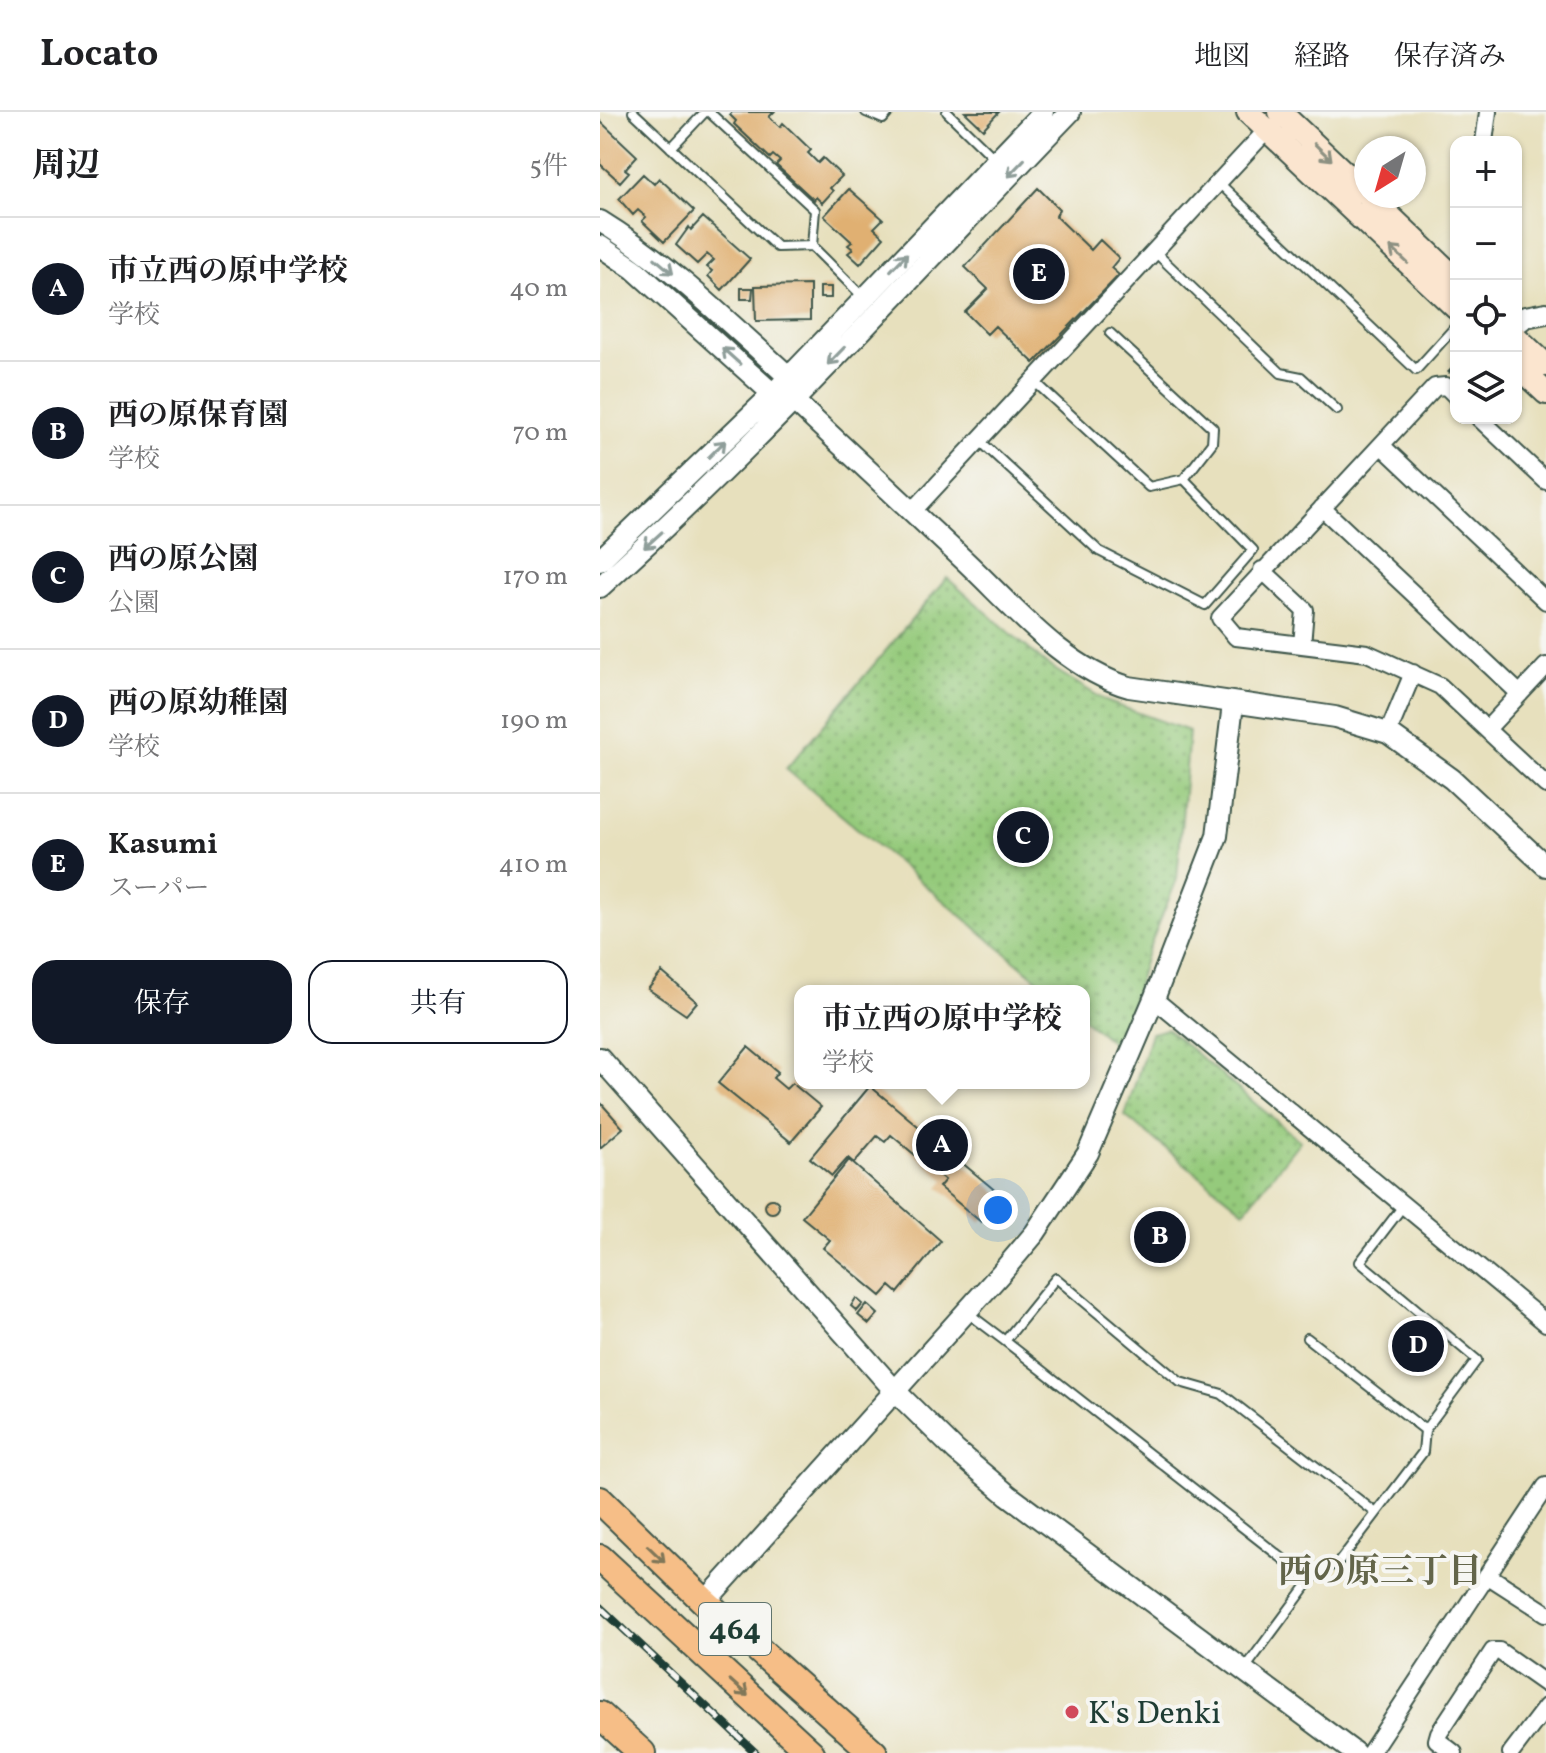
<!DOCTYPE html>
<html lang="ja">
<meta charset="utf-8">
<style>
:root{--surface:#fff;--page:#f6f6f6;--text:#202124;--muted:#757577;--line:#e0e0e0;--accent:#111827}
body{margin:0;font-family:Vollkorn,"Noto Serif JP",serif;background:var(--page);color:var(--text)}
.controls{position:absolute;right:24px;top:24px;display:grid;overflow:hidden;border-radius:16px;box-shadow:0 2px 6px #0004}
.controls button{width:72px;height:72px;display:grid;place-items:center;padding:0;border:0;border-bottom:2px solid var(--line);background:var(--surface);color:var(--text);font:40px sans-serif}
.compass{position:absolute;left:754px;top:24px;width:72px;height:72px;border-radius:50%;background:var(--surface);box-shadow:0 2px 6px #0004;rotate:217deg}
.you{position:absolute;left:398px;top:1098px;width:28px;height:28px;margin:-20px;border:6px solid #fff;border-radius:50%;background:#1a73e8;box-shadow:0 0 0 12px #1a73e833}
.badge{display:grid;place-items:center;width:52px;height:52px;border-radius:50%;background:var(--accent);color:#fff;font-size:26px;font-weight:700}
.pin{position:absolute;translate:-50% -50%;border:4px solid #fff;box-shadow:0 2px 8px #0006}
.popup{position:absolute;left:194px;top:873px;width:296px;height:104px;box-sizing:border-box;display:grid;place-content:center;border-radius:16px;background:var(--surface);filter:drop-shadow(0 2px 6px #0005);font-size:26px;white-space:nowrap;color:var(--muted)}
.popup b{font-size:30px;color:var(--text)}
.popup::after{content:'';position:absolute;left:50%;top:100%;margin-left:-16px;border:16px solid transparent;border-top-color:var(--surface)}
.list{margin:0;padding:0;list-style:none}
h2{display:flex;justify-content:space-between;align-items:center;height:104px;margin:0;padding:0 32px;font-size:34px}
h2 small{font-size:26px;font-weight:400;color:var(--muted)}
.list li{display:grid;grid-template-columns:52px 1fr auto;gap:24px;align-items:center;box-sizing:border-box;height:144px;padding:0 32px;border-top:2px solid var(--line)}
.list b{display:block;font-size:30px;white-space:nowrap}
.list p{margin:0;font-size:26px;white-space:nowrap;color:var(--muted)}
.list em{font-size:26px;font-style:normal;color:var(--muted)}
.actions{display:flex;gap:16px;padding:24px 32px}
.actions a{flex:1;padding:18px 0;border:2px solid var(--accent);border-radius:24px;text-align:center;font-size:28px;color:var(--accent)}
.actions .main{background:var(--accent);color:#fff}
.icon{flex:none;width:44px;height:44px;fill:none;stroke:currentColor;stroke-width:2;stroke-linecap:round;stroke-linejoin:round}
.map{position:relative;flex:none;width:946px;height:1641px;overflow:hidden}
header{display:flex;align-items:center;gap:48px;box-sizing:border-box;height:112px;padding:0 40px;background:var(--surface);border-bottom:2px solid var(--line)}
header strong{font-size:38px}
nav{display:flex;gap:44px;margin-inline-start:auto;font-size:28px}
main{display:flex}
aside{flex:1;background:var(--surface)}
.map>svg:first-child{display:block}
.grass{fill:url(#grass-dots);stroke:#5a8458;stroke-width:2}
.building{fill:#e0b072}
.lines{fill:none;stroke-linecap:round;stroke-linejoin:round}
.service-casing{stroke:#3d5549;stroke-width:12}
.minor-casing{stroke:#3d5549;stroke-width:20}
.tertiary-casing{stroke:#3d5549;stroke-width:24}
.secondary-casing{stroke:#3d5549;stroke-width:26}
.trunk-casing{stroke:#3d5549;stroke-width:30}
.path{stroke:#3d5549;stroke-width:3;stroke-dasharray:6 6;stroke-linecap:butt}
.service{stroke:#fff;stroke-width:8}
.minor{stroke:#fff;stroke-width:16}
.tertiary{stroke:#fff;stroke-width:20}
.secondary{stroke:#fbe5cf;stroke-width:22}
.trunk{stroke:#f6be87;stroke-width:26}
.rail-casing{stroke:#1f3d34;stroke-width:8}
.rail{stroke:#f6f6f2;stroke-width:5;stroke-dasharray:15;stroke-linecap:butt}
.oneway{stroke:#8d9182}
.oneway2{stroke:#8f9e9a}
.oneway3{stroke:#807759}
.poi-dot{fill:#d1495b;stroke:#f6f6f2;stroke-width:3}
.labels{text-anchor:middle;stroke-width:8;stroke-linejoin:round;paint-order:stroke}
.shield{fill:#f6f6f2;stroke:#60746d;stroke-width:2}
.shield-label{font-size:30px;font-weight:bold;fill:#1f3d34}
.poi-label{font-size:32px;fill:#1f3d34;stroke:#f6f6f2;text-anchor:start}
.neighbourhood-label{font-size:34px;font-weight:bold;fill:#63654a;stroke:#f6f6f2}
</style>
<header>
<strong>Locato</strong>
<nav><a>地図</a><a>経路</a><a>保存済み</a></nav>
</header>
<main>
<aside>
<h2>周辺<small>5件</small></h2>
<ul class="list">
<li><span class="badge">A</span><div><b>市立西の原中学校</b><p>学校</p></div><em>40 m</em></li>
<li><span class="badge">B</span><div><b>西の原保育園</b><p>学校</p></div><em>70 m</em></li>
<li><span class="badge">C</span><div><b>西の原公園</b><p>公園</p></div><em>170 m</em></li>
<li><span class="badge">D</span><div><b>西の原幼稚園</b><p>学校</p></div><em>190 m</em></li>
<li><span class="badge">E</span><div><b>Kasumi</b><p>スーパー</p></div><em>410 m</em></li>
</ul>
<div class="actions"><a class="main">保存</a><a>共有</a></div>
</aside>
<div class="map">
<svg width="946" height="1641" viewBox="0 0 946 1641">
<defs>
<pattern id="grass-dots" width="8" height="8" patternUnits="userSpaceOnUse" patternTransform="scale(2)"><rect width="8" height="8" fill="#95ca7b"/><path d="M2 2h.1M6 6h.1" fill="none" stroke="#79a566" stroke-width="1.8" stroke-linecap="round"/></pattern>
</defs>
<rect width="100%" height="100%" fill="#f6f6f2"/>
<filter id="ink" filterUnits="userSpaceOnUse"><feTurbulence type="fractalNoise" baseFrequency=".0125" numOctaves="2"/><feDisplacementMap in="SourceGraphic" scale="16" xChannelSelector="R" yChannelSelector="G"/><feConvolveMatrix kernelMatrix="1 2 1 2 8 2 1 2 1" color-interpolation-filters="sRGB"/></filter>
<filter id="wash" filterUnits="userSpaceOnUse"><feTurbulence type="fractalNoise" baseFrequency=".006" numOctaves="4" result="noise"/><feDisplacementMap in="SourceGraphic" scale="32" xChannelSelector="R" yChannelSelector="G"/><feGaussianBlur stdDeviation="1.8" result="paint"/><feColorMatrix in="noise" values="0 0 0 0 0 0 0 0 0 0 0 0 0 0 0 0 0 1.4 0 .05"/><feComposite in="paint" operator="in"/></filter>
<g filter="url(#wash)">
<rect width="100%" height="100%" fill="#e7e0bd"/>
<path class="grass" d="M347 466 446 552 508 590 589 619 577 767 546 843 519 936 484 907V879H451L186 657Z
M567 917 700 1029 644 1099 525 1004 551 921Z"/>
<g id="blocks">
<path class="building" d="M132 0H174L169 5 180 15 183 11 211 38 208 41 218 51 223 46 242 64 230 76 233 79 222 91 216 85 214 88 176 53 180 49 173 43 170 46 134 12 136 9 130 3Z
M365 0H399L383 17Z
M0 9 37 44 25 57 29 60 20 70 0 52Z
M43 62 54 72 59 66 94 99 64 130 42 109 46 105 38 98 33 103 19 87Z
M438 76 459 97 456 104 491 138 500 128 519 146 511 156 519 163 434 251 395 214 387 222 365 200 388 177 365 155Z
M249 77 283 107 274 116 284 125 260 152 248 141 253 137 248 133 252 130 224 104Z
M103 105 150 147 122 178 108 164 112 159 107 155 114 148 107 142 97 152 76 133 89 115 91 118Z
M210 173V208L156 209 155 174Z
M220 175H231V186H220Z
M141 176H153L152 187H141Z
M62 860 97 890 86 903 48 877Z
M148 935 178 960 173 966 186 977 192 971 221 995 191 1030 118 971Z
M270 974 403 1085 381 1110 339 1075 345 1068 291 1023 285 1030 277 1024 254 1051 248 1046 232 1064 210 1046Z
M0 990 23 1016 0 1036Z
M249 1048 341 1129 298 1181 290 1174 281 1184 223 1136 230 1128 202 1105Z
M165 1094a7 7 0 1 1 14 0a7 7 0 1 1-14 0Z
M256 1186 263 1192 257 1199 251 1194Z
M267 1192 278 1202 269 1212 258 1203Z"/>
</g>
</g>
<g filter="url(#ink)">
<use href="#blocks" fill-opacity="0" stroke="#3d5549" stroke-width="2"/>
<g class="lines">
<g class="service-casing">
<path id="service" d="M33 0 177 135 212 134
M109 0 215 98 212 134 264 186
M266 0 283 7 289 0
M347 0 396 48
M71 36 105 0
M619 71 816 258 856 214
M554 139 681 261 701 265 737 298
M434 269 549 375 584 367
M379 328 499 439 605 493 653 438 584 367 612 331 613 316 510 221
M368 1201 405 1229 456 1166 580 1270 622 1282 776 1401
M707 1226 825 1318
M405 1229 710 1468
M644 1558 716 1461 739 1450 823 1340 825 1318 877 1248 760 1150 803 1094"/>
</g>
<g class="minor-casing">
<path id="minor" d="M884 30 888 0
M856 284 846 274 835 275 620 506 636 525 767 541 840 574 946 673
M879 306 946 369
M781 333 946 489
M722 396 920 582
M312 400 667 18
M662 458 705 498 702 533
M887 617 946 554
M788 621 813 561
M554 887 946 1211
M887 1463 946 1501
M770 1641 946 1374
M854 1641 837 1628 839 1621 893 1539H899L946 1572
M911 1641 946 1595"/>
</g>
<g class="tertiary-casing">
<path id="tertiary" d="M0 109C70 152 128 210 189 265L191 277
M0 134 34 157 173 282 193 288C250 342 307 395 364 448 412 493 463 556 529 575L735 605 788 621 852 667 946 754
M916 212 925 205 946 201
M0 448 173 282 443 0
M0 475C166 326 316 160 470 0
M0 946 295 1279 356 1339 408 1383 755 1641
M105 1490 402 1160 435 1121 488 1041 554 887 617 724 633 592"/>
</g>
<g class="secondary-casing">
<path id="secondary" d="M648 0 856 196
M680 0 766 81
M769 84 856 167
M916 225 946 253
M916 253 946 281"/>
</g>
<g class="trunk-casing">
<path id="trunk" d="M0 1388 105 1490 274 1641
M0 1446 211 1641
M0 1603 42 1641"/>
</g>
<path class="path" d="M848 261 856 253"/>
<use href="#service" class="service"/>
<use href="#minor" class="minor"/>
<use href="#tertiary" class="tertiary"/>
<use href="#secondary" class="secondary"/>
<use href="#trunk" class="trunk"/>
<g class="rail-casing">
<path id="rail" d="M0 1495 156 1641"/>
</g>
<use href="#rail" class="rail"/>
</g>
<defs><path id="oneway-shaft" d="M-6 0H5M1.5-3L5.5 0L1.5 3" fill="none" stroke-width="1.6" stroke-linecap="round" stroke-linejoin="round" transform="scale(2)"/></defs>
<g class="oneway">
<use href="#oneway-shaft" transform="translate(723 40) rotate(44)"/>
<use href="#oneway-shaft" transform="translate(799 143) rotate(-137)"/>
</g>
<g class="oneway2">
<use href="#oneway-shaft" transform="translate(416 56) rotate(134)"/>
<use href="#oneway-shaft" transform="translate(299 150) rotate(-46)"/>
<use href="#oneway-shaft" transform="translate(64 154) rotate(40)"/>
<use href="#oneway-shaft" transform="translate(131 244) rotate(-138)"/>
<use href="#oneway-shaft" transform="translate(236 244) rotate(134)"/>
<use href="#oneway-shaft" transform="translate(117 337) rotate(-45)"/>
<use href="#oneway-shaft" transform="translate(53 428) rotate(138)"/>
</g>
<g class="oneway3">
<use href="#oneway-shaft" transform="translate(56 1442) rotate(44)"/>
<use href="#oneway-shaft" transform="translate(139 1576) rotate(42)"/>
</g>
</g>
<circle class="poi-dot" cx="472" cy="1600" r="8"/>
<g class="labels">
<rect class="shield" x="99" y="1491" width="72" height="52" rx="6"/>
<g class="shield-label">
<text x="135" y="1527">464</text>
</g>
<g class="poi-label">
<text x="488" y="1611">K's Denki</text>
</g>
<g class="neighbourhood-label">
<text x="780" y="1470">西の原三丁目</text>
</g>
</g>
</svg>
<div class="controls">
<button>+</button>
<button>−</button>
<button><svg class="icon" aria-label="locate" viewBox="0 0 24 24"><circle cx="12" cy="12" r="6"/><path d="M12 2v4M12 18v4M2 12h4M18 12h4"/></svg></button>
<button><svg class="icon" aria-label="layers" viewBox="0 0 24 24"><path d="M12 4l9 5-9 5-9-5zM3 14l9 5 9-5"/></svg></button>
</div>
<svg class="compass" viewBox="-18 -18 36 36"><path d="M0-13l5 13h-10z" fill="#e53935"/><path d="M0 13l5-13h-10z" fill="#757577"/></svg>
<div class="you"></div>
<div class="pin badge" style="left:342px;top:1033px">A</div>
<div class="popup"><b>市立西の原中学校</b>学校</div>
<div class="pin badge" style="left:560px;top:1125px">B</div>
<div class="pin badge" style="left:423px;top:725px">C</div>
<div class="pin badge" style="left:818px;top:1234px">D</div>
<div class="pin badge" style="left:439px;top:162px">E</div>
</div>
</main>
